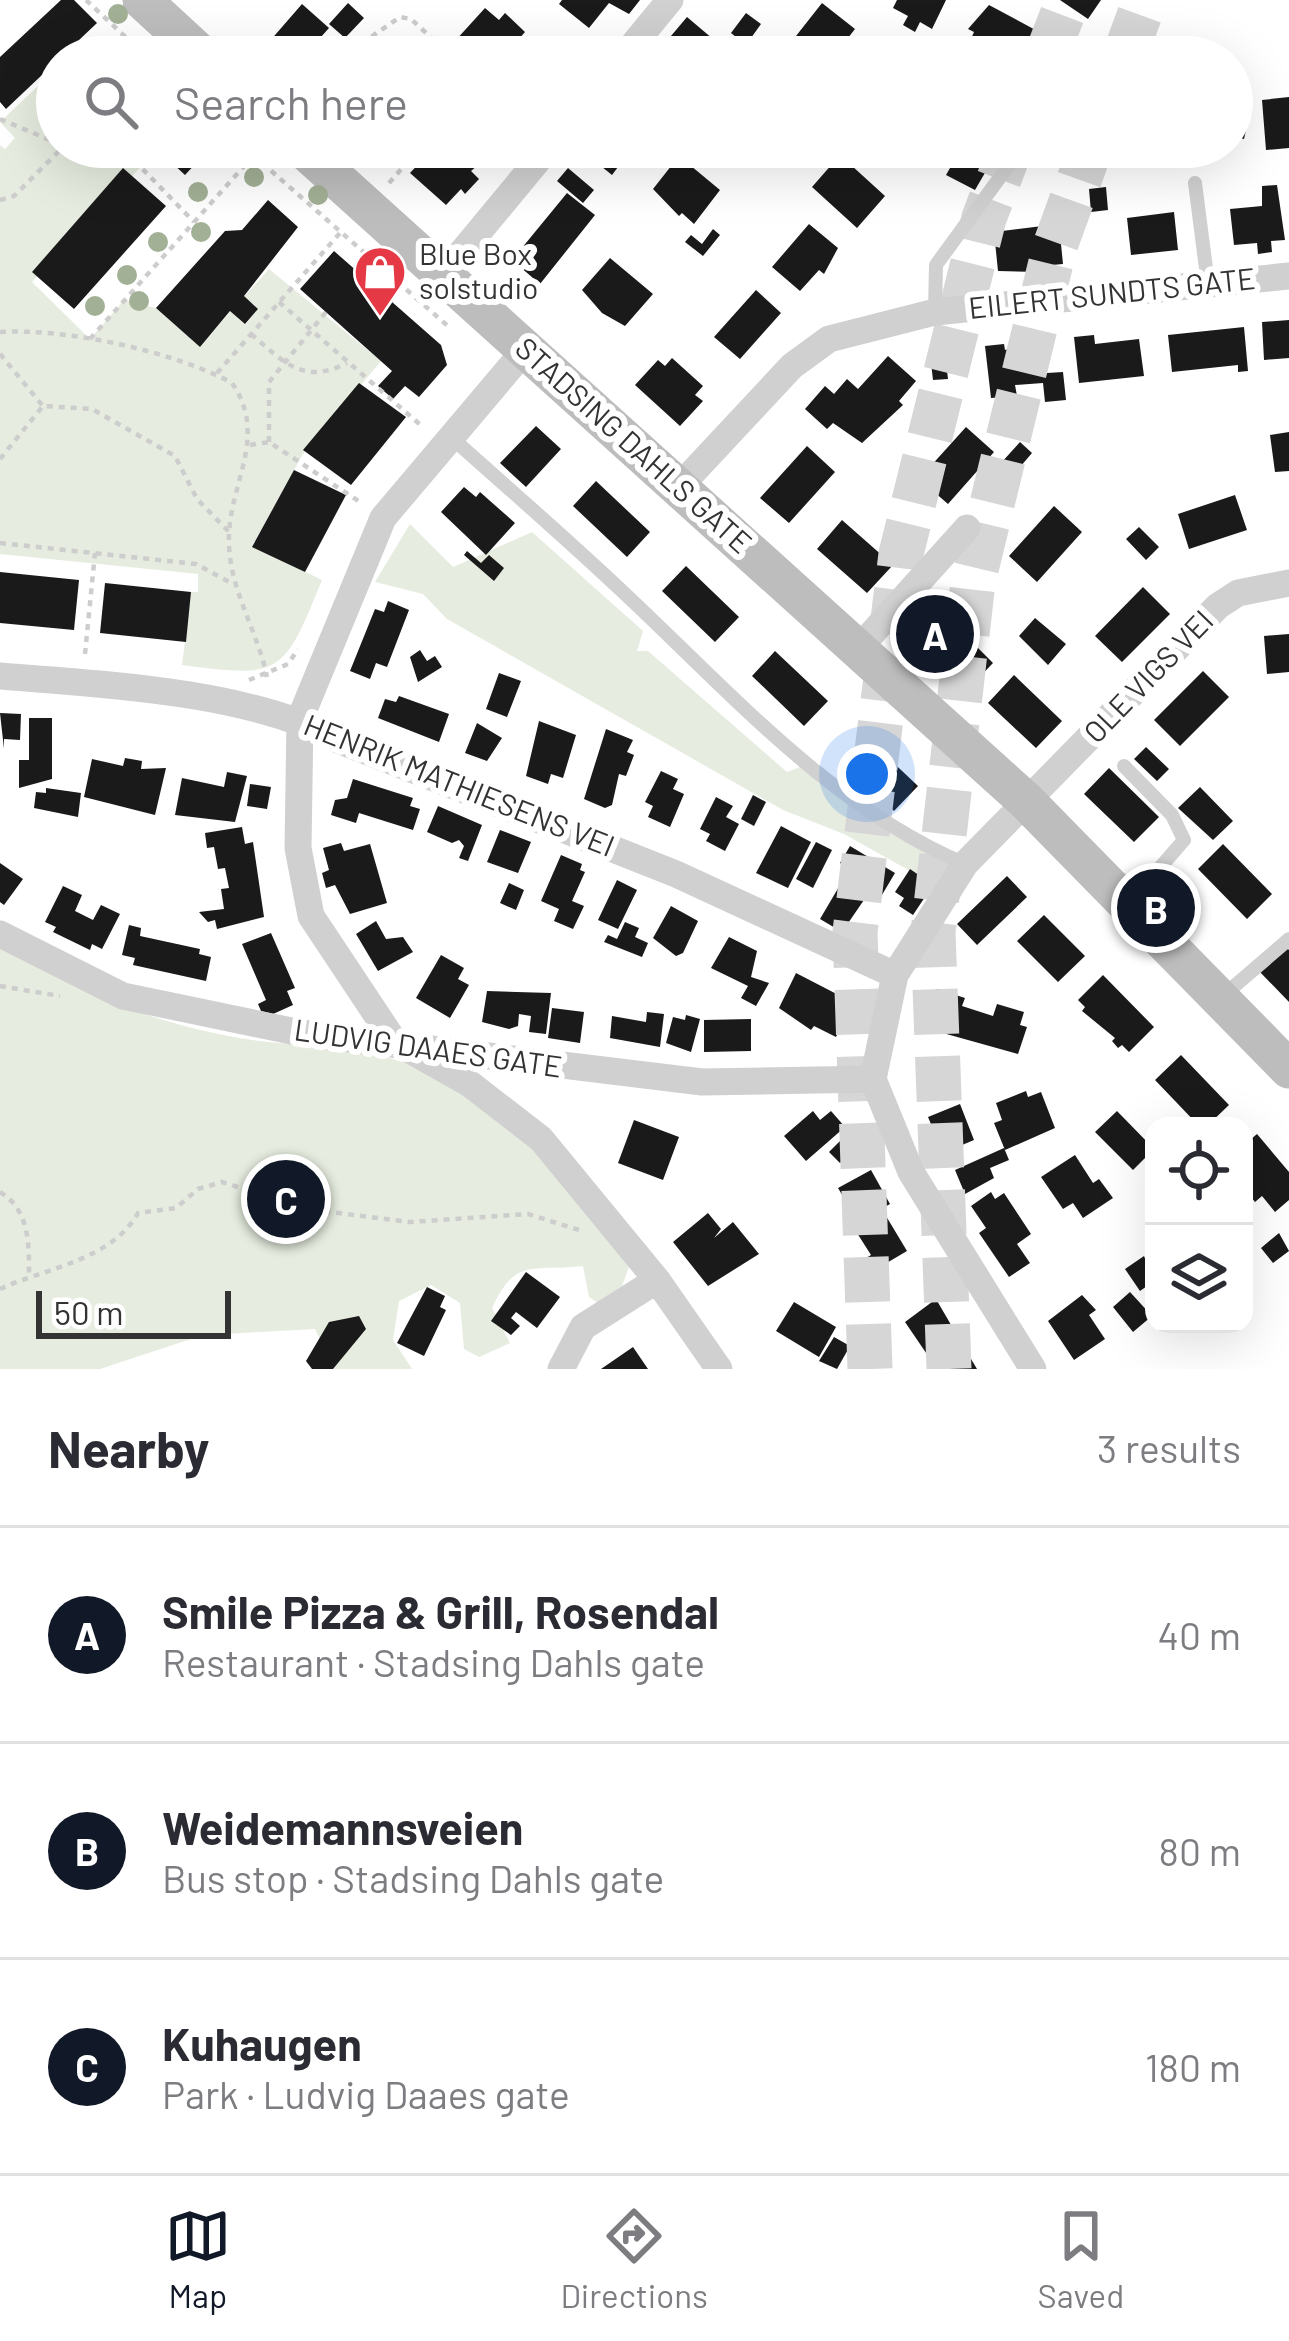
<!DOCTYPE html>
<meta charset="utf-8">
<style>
:root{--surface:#fff;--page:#f7f7f7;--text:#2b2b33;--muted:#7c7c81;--line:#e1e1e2;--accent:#111827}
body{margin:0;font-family:Barlow,sans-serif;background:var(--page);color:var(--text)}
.controls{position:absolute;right:36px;bottom:36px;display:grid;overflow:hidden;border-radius:24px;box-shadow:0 12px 48px #0002}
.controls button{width:108px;height:108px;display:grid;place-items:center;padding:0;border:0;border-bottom:3px solid var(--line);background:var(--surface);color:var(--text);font:60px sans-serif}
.scale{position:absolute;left:36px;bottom:30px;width:195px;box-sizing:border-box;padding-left:12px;border:6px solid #333;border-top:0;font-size:33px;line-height:42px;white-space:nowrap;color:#333;-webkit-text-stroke:9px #fff;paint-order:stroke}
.you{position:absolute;left:867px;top:774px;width:42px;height:42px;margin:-30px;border:9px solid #fff;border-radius:50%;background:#1a73e8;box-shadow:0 0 0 18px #1a73e833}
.badge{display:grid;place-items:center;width:78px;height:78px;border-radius:50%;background:var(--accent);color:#fff;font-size:39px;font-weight:700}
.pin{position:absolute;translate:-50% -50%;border:6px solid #fff;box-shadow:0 3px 12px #0006}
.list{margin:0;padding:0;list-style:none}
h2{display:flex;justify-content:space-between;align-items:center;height:156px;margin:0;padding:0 48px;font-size:51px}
h2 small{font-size:39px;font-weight:400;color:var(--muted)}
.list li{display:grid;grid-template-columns:78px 1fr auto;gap:36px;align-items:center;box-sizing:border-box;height:216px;padding:0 48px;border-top:3px solid var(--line)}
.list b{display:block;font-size:45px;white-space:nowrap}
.list p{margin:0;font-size:39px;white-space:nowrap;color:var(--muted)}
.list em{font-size:39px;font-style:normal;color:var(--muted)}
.icon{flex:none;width:66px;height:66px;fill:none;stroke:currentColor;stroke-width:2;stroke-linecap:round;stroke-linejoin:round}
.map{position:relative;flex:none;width:1289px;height:1369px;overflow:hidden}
.search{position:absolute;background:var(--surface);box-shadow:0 12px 48px #0002;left:36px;right:36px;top:36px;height:132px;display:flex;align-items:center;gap:30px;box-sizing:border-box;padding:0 42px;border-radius:66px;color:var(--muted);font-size:45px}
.sheet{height:804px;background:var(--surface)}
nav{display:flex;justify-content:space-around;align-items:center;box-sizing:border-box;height:168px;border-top:3px solid var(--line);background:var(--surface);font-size:33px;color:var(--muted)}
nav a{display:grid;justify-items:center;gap:6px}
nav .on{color:var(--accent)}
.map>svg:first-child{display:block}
.green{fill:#e6ecdf}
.building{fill:#1a1a1a}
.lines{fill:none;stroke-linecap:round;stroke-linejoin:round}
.trunk-tunnel{stroke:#d6d6d6;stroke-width:45;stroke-dasharray:45 22;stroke-linecap:butt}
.path{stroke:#cdcdcd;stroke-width:4.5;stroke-dasharray:6 6;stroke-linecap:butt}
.service{stroke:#d0d0d0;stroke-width:14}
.minor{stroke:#d0d0d0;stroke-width:27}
.secondary{stroke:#bdbdbd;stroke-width:39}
.tree{fill:#a2b095}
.labels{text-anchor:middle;stroke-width:12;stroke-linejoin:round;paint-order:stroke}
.poi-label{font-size:30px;fill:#333;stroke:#fff;text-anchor:start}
.street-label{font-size:30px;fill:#333;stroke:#fff}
</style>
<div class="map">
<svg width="1289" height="1369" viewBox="0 0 1289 1369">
<rect width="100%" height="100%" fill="#fff"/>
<path class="green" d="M57 68V147H142L151 156 32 282 90 339 124 300 156 308 200 347 231 311 246 324 258 309 244 297 269 269 381 361 303 454 252 546 322 580C284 673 283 679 182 665L191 592H198V574L0 554V145L5 149 15 138 0 122Z
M410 524 453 567 532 532 643 631 637 651H648L787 772 803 766 948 862 937 886 844 834 783 810 447 619 423 594 375 582Z
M0 944C78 991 138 1018 228 1036 287 1048 352 1044 409 1064 499 1095 562 1179 620 1249L629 1267 622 1286 598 1303 589 1297 583 1266C533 1272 516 1256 492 1308L510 1343 479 1357 464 1349 460 1303 431 1285 399 1301 393 1340 412 1369H334L315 1329 203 1335 100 1369H0Z"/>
<path class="building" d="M61 0H74L97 23 6 109 0 102V57Z
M562 0H640L629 14 609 3 589 28 559 4Z
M897 0H946L932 29 920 22 915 32 903 25 908 16 893 8Z
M1060 0H1101L1088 19Z
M348 3 364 18 345 38 329 24Z
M822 3 855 29 833 57H794L785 50Z
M302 4 329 28 303 57H269L262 50Z
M989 5 1056 41 1063 48 1058 57H963L974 32 968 29Z
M485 8 499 20 505 13 525 32 518 40 539 57H482L475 51 470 56 455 41Z
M746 13 761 24 746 45 731 33Z
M687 17 713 39 700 54 704 57H669L660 49Z
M1141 28 1175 50 1170 57H1122Z
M1289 97V148L1266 150 1262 100Z
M1233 108 1250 113 1244 139 1232 136Z
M155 147H211L185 175Z
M449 147H499L471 171 479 179 465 194 461 189 446 205 410 173 428 154 435 160Z
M583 147H633L612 175 581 150Z
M962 147H1000L975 190 946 175Z
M1060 147H1105L1091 168Z
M840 155 885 196 857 228 812 187Z
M679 156 720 190 694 224 682 213 679 216 653 189Z
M123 168 166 206 74 309 32 272Z
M568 168 594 190 583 203 557 181Z
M1277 185 1285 240 1271 241 1272 252 1258 254 1257 243 1234 245 1230 209 1262 206V186Z
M1106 187 1108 210 1091 212 1089 189Z
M567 193 595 215 540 284 512 260Z
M268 200 298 227 244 296 258 309 245 324 230 311 200 347 156 308 225 231 242 230Z
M1174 212 1178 250 1131 255 1127 218Z
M809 224 838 248 824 274 819 270 800 291 772 267Z
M1059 224 1063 264 1041 266 1042 272 998 271 994 232Z
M713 229 720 235 703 256 685 242 691 235 702 244Z
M334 251 441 345 447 365 419 397 405 386 393 399 378 386 392 371 300 289Z
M610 258 653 294 625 326 602 313 582 290Z
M756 290 781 313 740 359 714 337Z
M1289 320V358L1264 360 1262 322Z
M1244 327 1248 371 1238 372V365L1172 372 1168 335Z
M1094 335 1095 344 1139 339 1144 376 1079 383 1074 337Z
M1028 343V348L1045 347 1047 373 1063 372 1066 400 1045 402 1043 383 1015 385 1017 396 991 398 985 346 1004 344 1005 350Z
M945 353 948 379 933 380 930 354Z
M888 356 916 381 899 401 903 405 862 443 833 423 827 429 805 409 825 386 834 394 847 379 858 389Z
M672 358 703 386 695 395 703 401 680 426 635 385 658 360 665 366Z
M359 383 406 417 351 485 303 450Z
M536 426 561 449 526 487 500 463Z
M966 427 994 452 948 504 919 479Z
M1289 432V471L1275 472 1270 435Z
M1020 442 1032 453 1014 474 1001 463Z
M807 446 835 472 789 523 760 498Z
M294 470 346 495 305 572 252 547Z
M596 481 650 532 627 557 573 506Z
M464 487 476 497 480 492 515 523 486 555 441 512Z
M1235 495 1247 530 1189 549 1178 514Z
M1054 506 1082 532 1037 582 1009 556Z
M842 520 893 565 867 593 817 549Z
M1139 527 1159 547 1146 560 1126 539Z
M467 551 481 563 489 555 504 568 494 581 464 555Z
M686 566 739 617 715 642 662 591Z
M0 572 79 580 74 630 0 623Z
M105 583 191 592 186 642 100 633Z
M1143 587 1170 614 1122 662 1095 636Z
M388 601 409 610 387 667 376 663 370 679 350 671 375 609 384 612Z
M934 604 993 663 972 685 909 632Z
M1035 618 1066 644 1048 665 1019 636Z
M1289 634V672L1267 674 1264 636Z
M420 650 427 661 435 656 442 667 418 682 410 657Z
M775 651 828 701 804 726 752 676Z
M1203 671 1229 697 1180 746 1154 720Z
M499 673 521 681 507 717 486 709Z
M1014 675 1062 721 1036 748 988 703Z
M399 696 449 714 439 742 378 718 385 699 396 702Z
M0 713 21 714 20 740 4 739V749Z
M29 718H52V779L19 788V760H29Z
M539 721 576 735 563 778 551 774 548 784 526 776Z
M477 723 502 738 487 761 465 753Z
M606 729 633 740 627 752 634 755 626 776 619 774 612 805 605 808 584 799Z
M865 736 918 786 894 811 841 761Z
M1146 747 1169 769 1157 781 1134 759Z
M125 758 142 761 141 769 166 768 155 815 84 797 92 759 123 766Z
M1109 768 1159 817 1134 842 1084 794Z
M661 771 678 779 673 789 684 794 670 827 648 817 653 806 645 802Z
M227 772 247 776 235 822 175 815 182 778 224 787Z
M353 779 413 798 410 806 420 809 413 830 359 813 356 823 331 815 335 800 347 798Z
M250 784 271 787 267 809 247 806Z
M1200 787 1233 821 1213 840 1178 808Z
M46 788 81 793 78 817 34 808 36 792 46 793Z
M753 795 766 802 754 826 741 819Z
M716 797 733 806 726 817 739 824 725 851 706 841 710 834 700 829Z
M438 806 482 825 468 861 459 858 464 846 459 840 452 843 427 832Z
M781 826 811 842 788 888 756 873Z
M242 827 245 844 253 842 264 917 217 929 215 920 208 922 199 912 224 909 221 889 229 888 225 868 218 869 214 847 207 848 205 833Z
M500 830 531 842 518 873 487 862Z
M816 842 832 850 813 888 796 879Z
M341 843 344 851 370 844 387 903 350 914 335 885 326 888 322 873 329 870 323 848Z
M1223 844 1272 894 1247 919 1198 869Z
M850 846 895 873 879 900 863 890 866 897 842 932 820 919 850 868 840 863Z
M561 855 582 864 580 870 585 872 572 901 584 906 573 929 554 921 559 909 541 901Z
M0 863 23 879 4 905 0 902Z
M910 869 933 885 913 915 899 906 904 898 895 892Z
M1007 876 1027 897 977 945 957 924Z
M617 880 637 890 618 929 598 920Z
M509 883 524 890 516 910 500 903Z
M63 886 82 895 75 911 93 920 101 905 120 914 102 949 92 944 90 950 53 932 56 927 45 922Z
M671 906 698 921 683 953 676 956 653 938Z
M1044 915 1085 956 1058 982 1017 941Z
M376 921 386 939 403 937 413 952 378 971 356 934Z
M625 922 639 928 635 937 648 943 642 957 604 942 608 935 617 939Z
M129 925 141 928 140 936 200 949 199 954 211 957 206 981 133 965 135 958 122 955Z
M271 933 295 988 287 991 293 1005 273 1014 261 1011 258 1004 266 1000 242 944Z
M729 937 757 951 751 977 769 983 756 1006 741 998 748 986 711 968Z
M1285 946 1289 950V1002L1259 971Z
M441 955 464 968 458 979 469 985 450 1018 416 998Z
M796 973 854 1003 836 1037 814 1026 811 1030 779 1008Z
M1103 975 1154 1027 1129 1052 1122 1045 1118 1048 1112 1041 1115 1038 1082 1011 1085 1007 1078 1000Z
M937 989 965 998 962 1006 993 1016 997 1004 1024 1012 1020 1025 1027 1027 1018 1054 925 1028Z
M487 991 551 993 546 1034 529 1032 531 1016 519 1014 518 1026 509 1029 482 1022Z
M552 1008 584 1012 580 1043 548 1038Z
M647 1012 664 1014 660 1047 610 1038 612 1016 646 1022Z
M686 1015 700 1019 691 1052 666 1043 673 1017 685 1020Z
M751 1019V1051L704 1052V1020Z
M1181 1055 1229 1105 1207 1126H1199L1155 1080Z
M1026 1091 1028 1097 1041 1092 1055 1128 1005 1150 994 1123 1002 1120 996 1103Z
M960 1104 974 1140 943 1153 928 1117Z
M813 1111 820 1120 831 1111 845 1127 806 1161 784 1136Z
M1117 1111 1154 1149 1133 1170 1095 1132Z
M634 1120 679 1137 663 1180 618 1163Z
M850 1131 861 1142 840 1163 829 1152Z
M1257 1134 1289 1172V1200L1275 1212 1262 1196 1255 1202 1244 1188V1145Z
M1004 1148 1009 1160 990 1168 994 1178 965 1194 955 1170Z
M1075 1155 1093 1183 1099 1179 1113 1198 1083 1218 1073 1203 1063 1209 1041 1177Z
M871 1170 890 1204 858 1222 838 1188Z
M991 1192 995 1199 1004 1193 1031 1234 1017 1244 1030 1263 1009 1277 979 1233 986 1228 971 1206Z
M708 1213 721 1229 714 1238 733 1222 759 1254 708 1286 673 1242Z
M886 1216 907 1251 868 1274 861 1261 871 1255 857 1233Z
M1279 1233 1289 1251 1273 1263 1261 1248Z
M1144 1256 1154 1281 1140 1291 1125 1269Z
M526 1272 560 1297 537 1328 516 1312 511 1318 520 1326 511 1335 491 1321Z
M427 1287 445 1296 440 1307 446 1310 424 1356 397 1343Z
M1130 1292 1152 1316 1133 1332 1113 1307Z
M1082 1295 1096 1310 1089 1315 1105 1339 1074 1360 1048 1321Z
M936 1299 961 1342 977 1369H937L905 1322Z
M794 1302 836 1327 819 1357 776 1331Z
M359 1316 366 1329 333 1369H312L306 1361 329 1322Z
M834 1337 850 1346 837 1369 819 1361Z
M633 1347 648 1369H601Z"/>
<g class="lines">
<path class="trunk-tunnel" d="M1046 57 1068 0
M1124 57 1145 0
M870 1369 855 932 901 554 984 218 1011 147
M949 1369 933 932 973 582 1055 246 1091 147"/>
<path class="path" d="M86 0 147 57
M342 57 400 17 411 19 452 57
M0 119 57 143
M89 147 131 157 194 222
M244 147 449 327
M389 183 421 147
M0 200 14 196 63 147
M279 302 424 428
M0 332C66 328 173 351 232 383 268 435 231 480 229 535 227 587 257 628 267 677
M251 334C285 363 303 385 347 363
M90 339 261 147
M0 354 42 405
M217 373 340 233
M269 442V382L326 312
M250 445 269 442 363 504
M0 459 43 406 92 409 175 456 197 499 229 532
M0 543 196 564 233 584
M85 654 95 553
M249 680 288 664 298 649
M0 986 60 996
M0 1192C30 1210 29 1245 29 1275
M0 1289C46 1268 112 1260 138 1213L176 1208 198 1189 222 1182 306 1209 410 1222 528 1214 579 1230"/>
<path class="service" d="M1195 183 1208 284
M935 312 936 265 1022 147
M452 438C509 489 567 539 623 592 728 690 830 807 965 864
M1124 766 1172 815 1184 840 1131 901
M1224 995 1289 939"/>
<path class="minor" d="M623 57 670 0
M443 275 549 147
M525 350 383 518 300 719 298 848 311 916 394 1041 470 1084 541 1139 657 1280 719 1369
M679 487 792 366 829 339 935 312 1289 276
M858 649 967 528
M0 676C101 684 250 691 338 740L676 874 895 975
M0 934 123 996 301 1033 702 1082 873 1079
M561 1369 583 1327 657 1280
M1033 1369 911 1172 873 1079 895 975 965 864 1218 606 1238 593 1289 583"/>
<path class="secondary" d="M142 0 204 57
M301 147 1026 801 1289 1069"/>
</g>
<g class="tree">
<circle cx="118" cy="14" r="10"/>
<circle cx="277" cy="158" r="10"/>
<circle cx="254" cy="177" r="10"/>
<circle cx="198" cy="192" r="10"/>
<circle cx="318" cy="195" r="10"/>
<circle cx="201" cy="232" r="10"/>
<circle cx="158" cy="242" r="10"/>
<circle cx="127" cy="275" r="10"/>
<circle cx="139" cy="301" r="10"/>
<circle cx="95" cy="306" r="10"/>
</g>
<defs>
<g id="shop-pin" transform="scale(2.7)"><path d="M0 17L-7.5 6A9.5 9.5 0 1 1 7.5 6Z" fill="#e63946" stroke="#fff"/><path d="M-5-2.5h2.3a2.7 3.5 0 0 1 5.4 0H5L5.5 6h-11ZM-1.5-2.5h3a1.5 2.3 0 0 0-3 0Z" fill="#fff"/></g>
</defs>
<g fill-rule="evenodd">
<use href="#shop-pin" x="380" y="272"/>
</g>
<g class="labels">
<g class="poi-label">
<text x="419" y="265">Blue Box<tspan x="419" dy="34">solstudio</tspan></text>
</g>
<g class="street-label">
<text transform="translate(1112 294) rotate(-6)" y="10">EILERT SUNDTS GATE</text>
<text transform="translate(633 446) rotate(42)" y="10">STADSING DAHLS GATE</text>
<text transform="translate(1149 677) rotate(-46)" y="10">OLE VIGS VEI</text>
<text transform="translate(459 786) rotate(22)" y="10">HENRIK MATHIESENS VEI</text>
<text transform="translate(428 1049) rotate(8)" y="10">LUDVIG DAAES GATE</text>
</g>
</g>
</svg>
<div class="controls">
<button><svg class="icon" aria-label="locate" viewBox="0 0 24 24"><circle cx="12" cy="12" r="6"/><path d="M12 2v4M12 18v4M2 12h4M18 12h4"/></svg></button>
<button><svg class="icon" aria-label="layers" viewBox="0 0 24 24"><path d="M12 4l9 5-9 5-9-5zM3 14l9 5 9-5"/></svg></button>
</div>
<div class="scale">50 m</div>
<div class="you"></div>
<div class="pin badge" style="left:935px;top:634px">A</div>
<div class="pin badge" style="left:1156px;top:908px">B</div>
<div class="pin badge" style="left:286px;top:1199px">C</div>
<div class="search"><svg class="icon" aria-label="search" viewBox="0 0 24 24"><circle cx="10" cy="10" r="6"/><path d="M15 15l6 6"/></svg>Search here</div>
</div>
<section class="sheet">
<h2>Nearby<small>3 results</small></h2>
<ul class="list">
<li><span class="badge">A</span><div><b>Smile Pizza &amp; Grill, Rosendal</b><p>Restaurant · Stadsing Dahls gate</p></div><em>40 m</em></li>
<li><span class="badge">B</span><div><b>Weidemannsveien</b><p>Bus stop · Stadsing Dahls gate</p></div><em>80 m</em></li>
<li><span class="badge">C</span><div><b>Kuhaugen</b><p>Park · Ludvig Daaes gate</p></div><em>180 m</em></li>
</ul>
</section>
<nav>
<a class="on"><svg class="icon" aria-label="map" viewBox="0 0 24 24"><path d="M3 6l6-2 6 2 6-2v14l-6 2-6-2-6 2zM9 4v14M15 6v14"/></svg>Map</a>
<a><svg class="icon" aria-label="directions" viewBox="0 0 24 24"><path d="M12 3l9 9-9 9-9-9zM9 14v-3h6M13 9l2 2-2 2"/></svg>Directions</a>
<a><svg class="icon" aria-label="saved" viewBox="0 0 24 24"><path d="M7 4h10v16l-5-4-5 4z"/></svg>Saved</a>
</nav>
